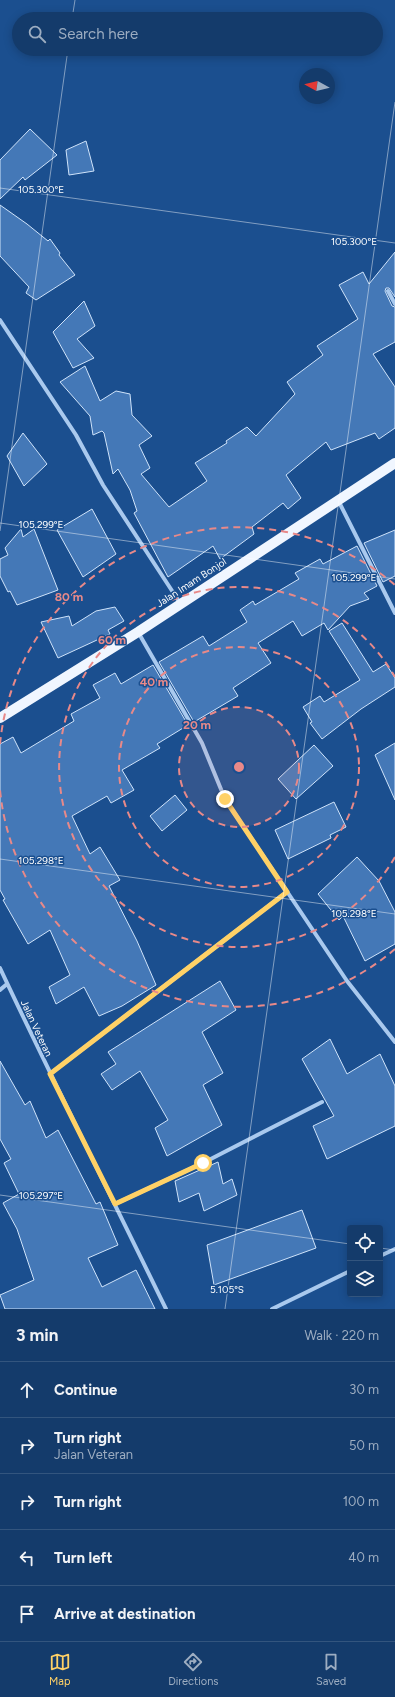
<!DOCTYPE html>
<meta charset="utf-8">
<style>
:root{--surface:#143b6b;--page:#214673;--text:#f1f3f6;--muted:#9dadc1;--line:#33557e;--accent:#ffd166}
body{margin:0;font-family:Figtree,sans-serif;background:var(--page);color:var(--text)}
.controls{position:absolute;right:12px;bottom:12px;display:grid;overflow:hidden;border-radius:4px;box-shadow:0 2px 10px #0003}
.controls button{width:36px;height:36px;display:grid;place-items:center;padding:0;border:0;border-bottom:1px solid var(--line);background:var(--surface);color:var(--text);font:20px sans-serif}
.compass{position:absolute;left:299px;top:68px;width:36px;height:36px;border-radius:50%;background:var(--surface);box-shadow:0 2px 10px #0003;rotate:278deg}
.stop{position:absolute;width:12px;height:12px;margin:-9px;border:3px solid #ffd166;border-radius:50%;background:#fff}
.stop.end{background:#ffd166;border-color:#fff;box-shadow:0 1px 4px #0008}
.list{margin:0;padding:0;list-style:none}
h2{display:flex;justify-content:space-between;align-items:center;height:52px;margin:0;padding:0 16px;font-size:17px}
h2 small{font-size:13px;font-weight:400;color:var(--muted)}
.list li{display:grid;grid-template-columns:26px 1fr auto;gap:12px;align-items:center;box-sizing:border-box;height:56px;padding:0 16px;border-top:1px solid var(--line)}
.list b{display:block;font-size:15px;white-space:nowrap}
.list p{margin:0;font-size:13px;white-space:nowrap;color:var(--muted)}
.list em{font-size:13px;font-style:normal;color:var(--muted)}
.icon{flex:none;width:22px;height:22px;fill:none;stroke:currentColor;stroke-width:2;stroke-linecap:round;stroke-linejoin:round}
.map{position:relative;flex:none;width:395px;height:1309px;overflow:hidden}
.search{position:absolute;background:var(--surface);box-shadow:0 2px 10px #0003;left:12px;right:12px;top:12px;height:44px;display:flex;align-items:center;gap:10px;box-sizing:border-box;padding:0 14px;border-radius:22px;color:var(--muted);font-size:15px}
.sheet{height:332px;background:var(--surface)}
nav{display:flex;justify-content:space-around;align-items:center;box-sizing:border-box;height:56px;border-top:1px solid var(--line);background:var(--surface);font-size:11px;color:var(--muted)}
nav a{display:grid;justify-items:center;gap:2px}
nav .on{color:var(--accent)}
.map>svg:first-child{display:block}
.building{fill:#4478b7;stroke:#cfe3fa}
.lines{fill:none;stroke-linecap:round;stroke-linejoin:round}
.minor{stroke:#a9c9ee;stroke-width:4}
.primary{stroke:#f0f6ff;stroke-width:10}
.route{stroke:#ffd166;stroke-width:5}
.ticks{fill:none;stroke:#fff;stroke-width:1;stroke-opacity:0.45}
.ring{fill:none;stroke:#e88989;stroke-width:2;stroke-dasharray:7 5}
.labels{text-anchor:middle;stroke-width:3;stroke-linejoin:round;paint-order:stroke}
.street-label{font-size:10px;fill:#fff;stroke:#1b4f8f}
.ticks-label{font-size:10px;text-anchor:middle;fill:#fff;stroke:#1b4f8f;stroke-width:3;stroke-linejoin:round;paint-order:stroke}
.centre{fill:#e88989;stroke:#1b4f8f;stroke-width:2}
.ring-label{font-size:12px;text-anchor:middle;font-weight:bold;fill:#e88989;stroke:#1b4f8f;stroke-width:3;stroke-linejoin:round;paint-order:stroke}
</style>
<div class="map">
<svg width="395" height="1309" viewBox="0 0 395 1309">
<rect width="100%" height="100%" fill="#1b4f8f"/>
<path class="building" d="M30 129 57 155 25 180 23 177 0 199V160Z
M86 141 94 171 69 175 66 150Z
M0 205 27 224 48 241 50 239 60 253 59 255 75 275 36 300 26 293 29 287 0 256Z
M395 252V297L389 288H386L385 291 392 306 395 307V342L373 354 395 387V428L379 439 375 433 331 450 326 442 286 475 301 498 288 509 283 503 252 527 254 534 220 559 213 546 168 577 134 513 137 511 130 490 118 469 113 474 104 433 102 431 93 435 90 416 60 382 85 366 100 401 116 391 130 394 132 415 152 436 139 445 150 468 141 474 169 507 207 481 195 463 227 443 226 441 247 427 256 436 295 394 287 382 323 355 317 346 358 319 339 285 363 272 369 284Z
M84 301 95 326 77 339 94 358 73 368 53 332Z
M23 433 47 464 24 486 7 456Z
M92 509 116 554 83 577 57 530Z
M21 529 23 537 34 529 58 590 17 605 10 591 8 592 0 576V559L8 555 5 548Z
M395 530V576L383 582 364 543Z
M357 546 377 586 364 593 369 599 350 606 328 630 324 623 302 636 293 621 258 643 271 663 233 688 238 696 194 722 159 662 203 636 209 646 247 622 240 610 253 601 255 605 299 579 295 573 320 559 323 564Z
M115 607 124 621 108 630 110 634 58 658 41 622 69 616 72 626 96 611Z
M342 623 373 672 386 664 395 678V687L361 709 322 739 310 723 312 722 303 707 320 696 324 702 360 680 329 631Z
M153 665 188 725 157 744 160 748 122 770 134 790 111 803 107 796 72 816 90 854 100 847 120 880 109 886 137 941 156 985 122 1006 99 1016 84 987 56 1004 49 987 70 975 50 930 28 944 3 900 5 899 0 890V744L13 737 21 753 74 721 71 714 100 698 93 685 115 673 121 684Z
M395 743V800L375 755Z
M314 745 333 766 296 799 278 779Z
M175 795 187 810 162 831 150 816Z
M334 802 346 827 330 835 331 838 288 859 275 830Z
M357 857 379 881 395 912V944L365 961 343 916 339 920 318 894Z
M220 981 236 1010 202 1032 223 1073 203 1085 222 1125 167 1156 155 1128 168 1120 140 1071 112 1090 101 1074 116 1064 108 1052Z
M330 1039 347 1074 380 1054 395 1086V1126L327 1159 313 1126 334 1116 302 1059Z
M0 1061 25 1105 30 1101 46 1138 58 1130 96 1204 100 1202 118 1245 88 1258 102 1287 136 1270 155 1309H5L0 1295 34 1280 17 1229 3 1203 19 1194 4 1163 11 1159 0 1139Z
M218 1162 223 1184 232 1179 237 1195 204 1211 199 1193 179 1202 175 1181Z
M302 1210 316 1248 214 1285 207 1245Z"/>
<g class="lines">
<path class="minor" d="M388 291 395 304
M0 320 76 435 103 485 180 603
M338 500 395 613
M138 632 202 743 225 799 347 981 395 1042
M0 968C54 1083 111 1196 166 1309
M0 990 7 984
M50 1074 287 892
M115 1204 203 1163 322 1102
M380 1256 395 1249
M272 1309 350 1271"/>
<path class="primary" d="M0 718 138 632 395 463"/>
</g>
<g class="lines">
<path class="route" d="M203 1163 115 1204 50 1074 287 892 225 799"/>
</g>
<path class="ticks" d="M72 19 75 0M0 188 395 243M0 523 395 579M0 531 68 49M0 859 395 914M0 1195 350 1244M380 1248 395 1250M225 1309 395 102"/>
<circle cx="239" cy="767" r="60" fill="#e88989" fill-opacity=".12"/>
<g class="ring">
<circle cx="239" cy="767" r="60"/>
<circle cx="239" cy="767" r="120"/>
<path d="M395 857A180 180 0 1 1 395 677"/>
<path d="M395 949A240 240 0 0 1 0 790M0 744A240 240 0 0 1 395 585"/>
</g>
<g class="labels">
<g class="street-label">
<text transform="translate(191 582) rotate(-33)" y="4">Jalan Imam Bonjol</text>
<text transform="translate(37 1028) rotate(65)" y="4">Jalan Veteran</text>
</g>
</g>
<g class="ticks-label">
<text x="41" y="193">105.300°E</text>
<text x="354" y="245">105.300°E</text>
<text x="41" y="528">105.299°E</text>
<text x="354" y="581">105.299°E</text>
<text x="41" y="864">105.298°E</text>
<text x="354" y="917">105.298°E</text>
<text x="41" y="1199">105.297°E</text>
<text x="227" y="1293">5.105°S</text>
</g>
<circle cx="239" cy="767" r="6" class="centre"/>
<g class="ring-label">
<text x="69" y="601">80 m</text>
<text x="112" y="644">60 m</text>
<text x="154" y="686">40 m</text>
<text x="197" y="729">20 m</text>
</g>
</svg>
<div class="controls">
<button><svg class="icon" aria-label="locate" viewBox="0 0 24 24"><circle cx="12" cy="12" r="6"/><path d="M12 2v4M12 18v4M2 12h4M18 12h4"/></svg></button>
<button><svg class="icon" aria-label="layers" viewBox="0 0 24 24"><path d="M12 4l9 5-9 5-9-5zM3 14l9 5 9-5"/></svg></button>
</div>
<svg class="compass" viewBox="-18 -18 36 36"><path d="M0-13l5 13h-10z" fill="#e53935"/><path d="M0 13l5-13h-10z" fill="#9dadc1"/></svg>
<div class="stop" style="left:203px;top:1163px"></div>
<div class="stop end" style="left:225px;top:799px"></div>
<div class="search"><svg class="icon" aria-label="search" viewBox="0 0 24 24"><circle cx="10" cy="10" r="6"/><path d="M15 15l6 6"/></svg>Search here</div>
</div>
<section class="sheet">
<h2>3 min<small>Walk · 220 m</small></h2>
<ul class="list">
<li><svg class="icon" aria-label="ahead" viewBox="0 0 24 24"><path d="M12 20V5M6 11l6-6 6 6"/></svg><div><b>Continue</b></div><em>30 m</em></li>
<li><svg class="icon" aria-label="right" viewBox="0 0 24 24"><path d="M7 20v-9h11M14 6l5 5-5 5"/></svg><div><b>Turn right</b><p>Jalan Veteran</p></div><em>50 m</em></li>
<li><svg class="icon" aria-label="right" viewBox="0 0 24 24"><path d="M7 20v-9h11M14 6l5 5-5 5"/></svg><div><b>Turn right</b></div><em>100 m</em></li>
<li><svg class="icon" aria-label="left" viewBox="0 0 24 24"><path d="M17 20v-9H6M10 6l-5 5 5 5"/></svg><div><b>Turn left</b></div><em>40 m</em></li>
<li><svg class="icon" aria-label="arrive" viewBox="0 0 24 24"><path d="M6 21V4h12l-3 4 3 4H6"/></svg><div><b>Arrive at destination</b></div></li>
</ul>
</section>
<nav>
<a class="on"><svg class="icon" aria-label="map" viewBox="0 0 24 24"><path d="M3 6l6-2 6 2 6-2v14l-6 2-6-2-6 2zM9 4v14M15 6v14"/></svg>Map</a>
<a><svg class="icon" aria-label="directions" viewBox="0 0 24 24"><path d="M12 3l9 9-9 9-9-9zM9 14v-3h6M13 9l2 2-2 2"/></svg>Directions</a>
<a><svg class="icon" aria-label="saved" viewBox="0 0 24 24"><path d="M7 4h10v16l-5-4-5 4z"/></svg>Saved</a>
</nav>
